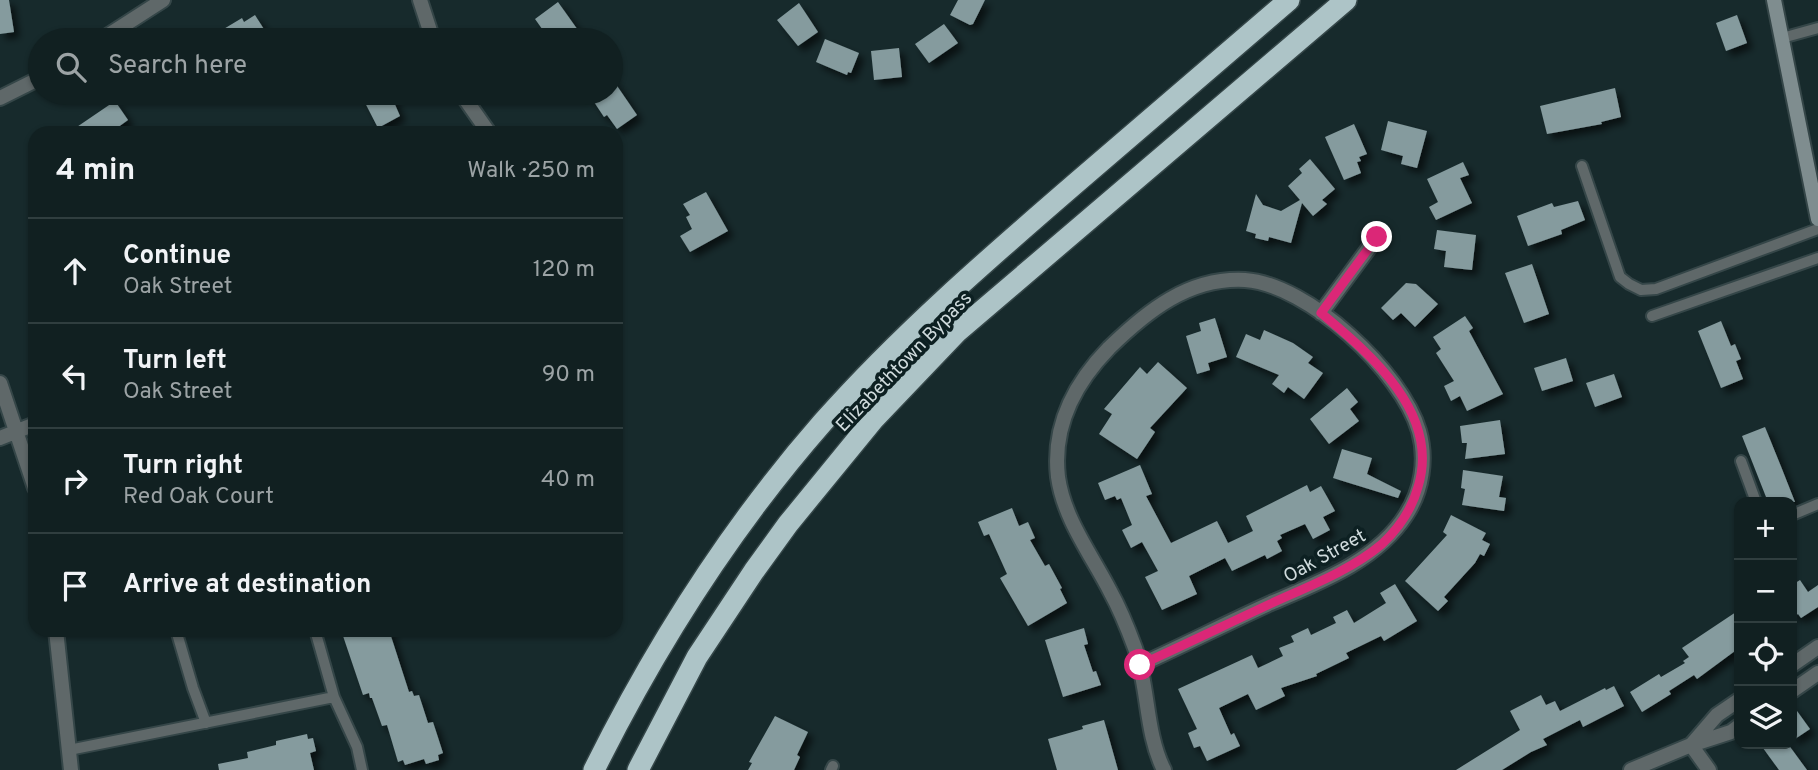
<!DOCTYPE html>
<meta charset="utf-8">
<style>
:root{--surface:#112021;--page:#1e2d2e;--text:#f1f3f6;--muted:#9ca3a5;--line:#303e3f}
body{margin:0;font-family:Overpass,sans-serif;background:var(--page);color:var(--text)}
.controls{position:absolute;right:21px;bottom:21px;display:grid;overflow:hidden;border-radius:14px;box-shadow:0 2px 5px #0004}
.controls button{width:63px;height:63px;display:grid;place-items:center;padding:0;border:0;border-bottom:2px solid var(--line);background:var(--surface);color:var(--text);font:35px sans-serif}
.stop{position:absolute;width:21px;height:21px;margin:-16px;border:5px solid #db2777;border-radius:50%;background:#fff}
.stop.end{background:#db2777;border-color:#fff;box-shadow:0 2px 7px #0008}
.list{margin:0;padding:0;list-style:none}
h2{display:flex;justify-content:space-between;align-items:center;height:91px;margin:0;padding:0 28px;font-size:30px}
h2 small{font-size:23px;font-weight:400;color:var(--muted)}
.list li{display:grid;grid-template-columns:46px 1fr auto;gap:21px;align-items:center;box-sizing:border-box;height:105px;padding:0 28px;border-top:2px solid var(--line)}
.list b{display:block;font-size:26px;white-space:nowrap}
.list p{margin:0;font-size:23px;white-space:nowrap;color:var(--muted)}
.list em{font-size:23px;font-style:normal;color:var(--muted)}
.icon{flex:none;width:38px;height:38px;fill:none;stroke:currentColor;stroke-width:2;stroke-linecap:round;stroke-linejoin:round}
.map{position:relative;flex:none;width:1818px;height:770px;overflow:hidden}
.search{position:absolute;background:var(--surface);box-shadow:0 2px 5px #0004;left:28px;top:28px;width:595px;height:77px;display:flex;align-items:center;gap:18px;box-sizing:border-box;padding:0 24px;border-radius:38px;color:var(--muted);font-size:26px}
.panel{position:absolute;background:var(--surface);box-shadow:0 2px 5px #0004;left:28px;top:126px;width:595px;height:511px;border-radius:21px}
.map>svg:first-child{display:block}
.building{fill:#859b9e;filter:url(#shadow)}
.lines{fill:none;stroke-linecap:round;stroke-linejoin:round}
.lane-casing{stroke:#354648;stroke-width:14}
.street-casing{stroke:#354648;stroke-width:18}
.secondary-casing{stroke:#354648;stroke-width:18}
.highway-casing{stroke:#354648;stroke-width:24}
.lane{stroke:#5f6869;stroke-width:10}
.street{stroke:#5f6869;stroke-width:14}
.secondary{stroke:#7f8d8f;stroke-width:14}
.highway{stroke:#adc4c7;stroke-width:21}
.route{stroke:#db2777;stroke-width:9}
.labels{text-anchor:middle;stroke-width:7;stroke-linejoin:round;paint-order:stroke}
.street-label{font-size:19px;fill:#d0dbdd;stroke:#0d2022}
</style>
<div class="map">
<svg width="1818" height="770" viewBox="0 0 1818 770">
<defs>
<filter id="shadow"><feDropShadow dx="5.5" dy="5.5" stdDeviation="3.5" flood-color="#0009"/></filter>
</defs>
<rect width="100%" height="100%" fill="#172a2c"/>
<path class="building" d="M0 0H9L14 32 0 34Z
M958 0H985L973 24 970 25 950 15Z
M558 2 585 40H550L535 19Z
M799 3 818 32 798 46 777 20Z
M255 15 267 34 258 40H229L222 30 242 18 244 22Z
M1737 15 1747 43 1726 51 1716 23Z
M944 24 958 43 929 63 915 44Z
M825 39 859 53 851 73 848 72 847 75 816 62Z
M899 48 902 77 874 80 871 51Z
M611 77 637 115 617 129 607 115 604 117 588 93H611Z
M1615 88 1621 117 1601 122 1602 124 1547 134 1540 106Z
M360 93H390L400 116 378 128Z
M115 101 128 120 110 133H68Z
M1388 121 1427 131 1417 168 1401 164 1403 156 1381 150Z
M1354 124 1367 154 1359 157 1361 161 1357 162 1361 173 1344 180 1325 137Z
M1310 159 1335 189 1322 200 1327 204 1313 216 1302 203 1291 243 1269 237 1268 241 1255 238 1256 234 1246 231 1256 194 1263 205 1281 211 1300 200 1288 186 1302 173 1299 169Z
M1463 162 1469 175 1460 178 1472 203 1436 220 1429 207 1438 202 1427 179Z
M706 192 728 231 690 252 680 236 692 229 686 217 690 215 683 204Z
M1578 201 1585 220 1561 230 1562 234 1528 246 1517 216 1552 203 1554 207Z
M1437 230 1476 235 1472 270 1444 267 1446 251 1434 249Z
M1532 264 1549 314 1524 323 1505 273Z
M1406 283 1416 284 1438 304 1415 327 1401 313 1393 320 1381 308Z
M1465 316 1473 328 1469 331 1503 394 1467 411 1460 396 1451 401 1444 386 1454 381 1436 353 1441 349 1433 337Z
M1215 318 1227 357 1208 363 1210 370 1197 374 1186 336 1201 331 1199 323Z
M1721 321 1731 346 1735 344 1741 359 1736 361 1743 379 1721 388 1698 331Z
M1264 330 1293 343 1313 357 1308 363 1323 373 1304 399 1288 387 1284 393 1272 384 1279 375 1236 357 1246 334 1260 340Z
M1566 358 1573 381 1542 391 1534 368Z
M1158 362 1187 388 1150 428 1155 432 1137 459 1099 434 1112 414 1104 409 1140 367 1147 374Z
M1614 374 1622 397 1595 407 1586 383Z
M1347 388 1358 402 1350 409 1359 421 1329 444 1310 419Z
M1500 420 1505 454 1465 459 1467 443H1462L1460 426Z
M1765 427 1782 469 1795 502H1768L1742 436Z
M1342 449 1372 458 1367 474 1401 491 1398 498 1333 478Z
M1140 465 1152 494 1146 496 1171 543 1217 521 1228 543 1253 531 1246 516 1307 485 1310 492 1321 486 1335 511 1323 517 1330 530 1313 539 1305 524 1280 535 1282 538 1277 541 1282 551 1267 559 1265 555 1232 571 1225 558 1189 576 1197 594 1162 610 1145 577 1158 571 1142 542 1131 548 1122 530 1132 525 1121 498 1117 500 1115 496 1105 500 1098 483Z
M1463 470 1503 476 1499 497 1506 498 1504 511 1462 505 1465 489 1461 488Z
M1012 508 1019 526 1028 522 1035 538 1030 540 1045 566 1049 564 1062 588 1060 589 1067 603 1028 626 1000 578 1007 574 989 534 984 536 978 522Z
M1451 515 1486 533 1482 540 1490 544 1484 556 1480 554 1475 563 1444 597 1448 601 1438 611 1405 581 1447 535 1443 532Z
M1800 580 1808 592 1818 585V607L1801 618 1798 614 1792 618V585Z
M1395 584 1417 621 1384 641 1381 636 1346 653 1349 658 1316 674 1317 676 1281 688 1285 696 1256 710 1248 694 1219 708 1231 735 1234 733 1240 746 1207 761 1200 746 1194 748 1188 733 1197 729 1178 689 1252 655 1258 668 1283 656 1279 648 1294 642 1291 636 1308 628 1311 635 1336 623 1333 617 1347 610 1354 623 1386 603 1380 593Z
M1739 610V648L1697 679 1694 675 1669 691 1671 694 1642 712 1630 692 1659 674 1661 677 1685 663 1683 661 1689 657 1682 648Z
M1084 628 1088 644 1084 645 1093 672 1096 671 1101 685 1063 697 1045 640Z
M341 630H389L409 692 412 691 414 696 419 695 428 723 433 722 443 753 438 755 439 760 426 764 424 759 405 765 403 760 398 762 387 725 382 726 372 698H370L369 693 363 695Z
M1614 686 1624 706 1583 727 1580 720 1543 739 1547 745 1531 752 1502 770H1456L1520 730 1510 711 1541 695 1546 705 1555 701 1560 711 1605 688 1606 690Z
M1792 704 1810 729 1792 741Z
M775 716 808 732 797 755 800 757 794 770H748L752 763 749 762Z
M1104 720 1118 770H1057L1048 739 1083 729 1082 726Z
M307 734 308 739 313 738 316 751 310 753 314 770H219L218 764 248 758 247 752 276 745V741Z
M1760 744H1788L1807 770H1779Z"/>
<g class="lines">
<g class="lane-casing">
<path id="lane" d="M1782 38 1818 28
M1582 166 1620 277 1629 284 1641 290 1656 289 1818 229
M1652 316 1818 258
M1741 461 1756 502
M1792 515 1818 504
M176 630 193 688 206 723
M334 697 357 747 362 770
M69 750 334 697 315 630
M831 770 833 766"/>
</g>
<g class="street-casing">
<path id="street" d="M420 0 433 40
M101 40 163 0
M461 93 489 133
M0 98 40 78
M1321 313 1377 237
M0 383 35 488
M0 438 35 424
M56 630 71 770
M1140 665C1184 645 1227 623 1271 603 1318 583 1377 561 1406 515 1422 491 1427 459 1419 431 1402 372 1308 284 1245 280 1189 277 1147 311 1109 348 1074 384 1052 426 1058 477 1064 519 1091 554 1110 591 1120 609 1128 629 1135 648 1149 688 1145 732 1164 770
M1792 665 1818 647
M1792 691 1818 673
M1692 744 1717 715 1739 700
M1691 745 1709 770
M1631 770 1691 745 1731 732 1739 726"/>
</g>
<g class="secondary-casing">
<path id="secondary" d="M1774 0 1818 219"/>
</g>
<g class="highway-casing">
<path id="highway" d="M594 770C656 645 731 527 823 422 900 335 988 259 1076 183 1147 122 1218 61 1289 0
M638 770 697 657 754 571 788 524 873 420 957 332 1346 0"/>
</g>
<use href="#lane" class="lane"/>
<use href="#street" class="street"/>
<use href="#secondary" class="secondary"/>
<use href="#highway" class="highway"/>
</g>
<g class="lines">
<path class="route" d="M1140 665C1184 645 1227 624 1270 604 1307 587 1350 571 1382 544 1399 528 1412 509 1418 487 1441 413 1370 354 1321 313L1377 237"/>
</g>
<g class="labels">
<g class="street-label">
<text transform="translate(903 361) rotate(-46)" y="7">Elizabethtown Bypass</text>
<text transform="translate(1324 555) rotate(-29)" y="7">Oak Street</text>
</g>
</g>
</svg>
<div class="controls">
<button>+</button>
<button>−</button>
<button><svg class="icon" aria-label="locate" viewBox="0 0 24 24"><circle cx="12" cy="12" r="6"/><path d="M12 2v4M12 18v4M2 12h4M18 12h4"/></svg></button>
<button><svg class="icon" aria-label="layers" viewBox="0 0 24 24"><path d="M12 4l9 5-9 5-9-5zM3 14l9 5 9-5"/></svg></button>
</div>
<div class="stop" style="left:1140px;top:665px"></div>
<div class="stop end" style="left:1377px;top:237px"></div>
<div class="search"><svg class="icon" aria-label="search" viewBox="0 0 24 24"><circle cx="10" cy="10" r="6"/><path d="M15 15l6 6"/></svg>Search here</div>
<section class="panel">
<h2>4 min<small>Walk · 250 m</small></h2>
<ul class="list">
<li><svg class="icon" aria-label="ahead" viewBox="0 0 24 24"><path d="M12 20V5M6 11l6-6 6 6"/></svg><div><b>Continue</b><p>Oak Street</p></div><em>120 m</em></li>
<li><svg class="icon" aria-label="left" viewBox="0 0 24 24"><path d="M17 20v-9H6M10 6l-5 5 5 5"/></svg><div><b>Turn left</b><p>Oak Street</p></div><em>90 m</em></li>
<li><svg class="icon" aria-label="right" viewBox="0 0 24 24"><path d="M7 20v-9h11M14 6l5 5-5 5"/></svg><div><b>Turn right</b><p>Red Oak Court</p></div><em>40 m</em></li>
<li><svg class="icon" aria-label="arrive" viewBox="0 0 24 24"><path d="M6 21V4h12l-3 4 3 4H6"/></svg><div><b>Arrive at destination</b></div></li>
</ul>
</section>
</div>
